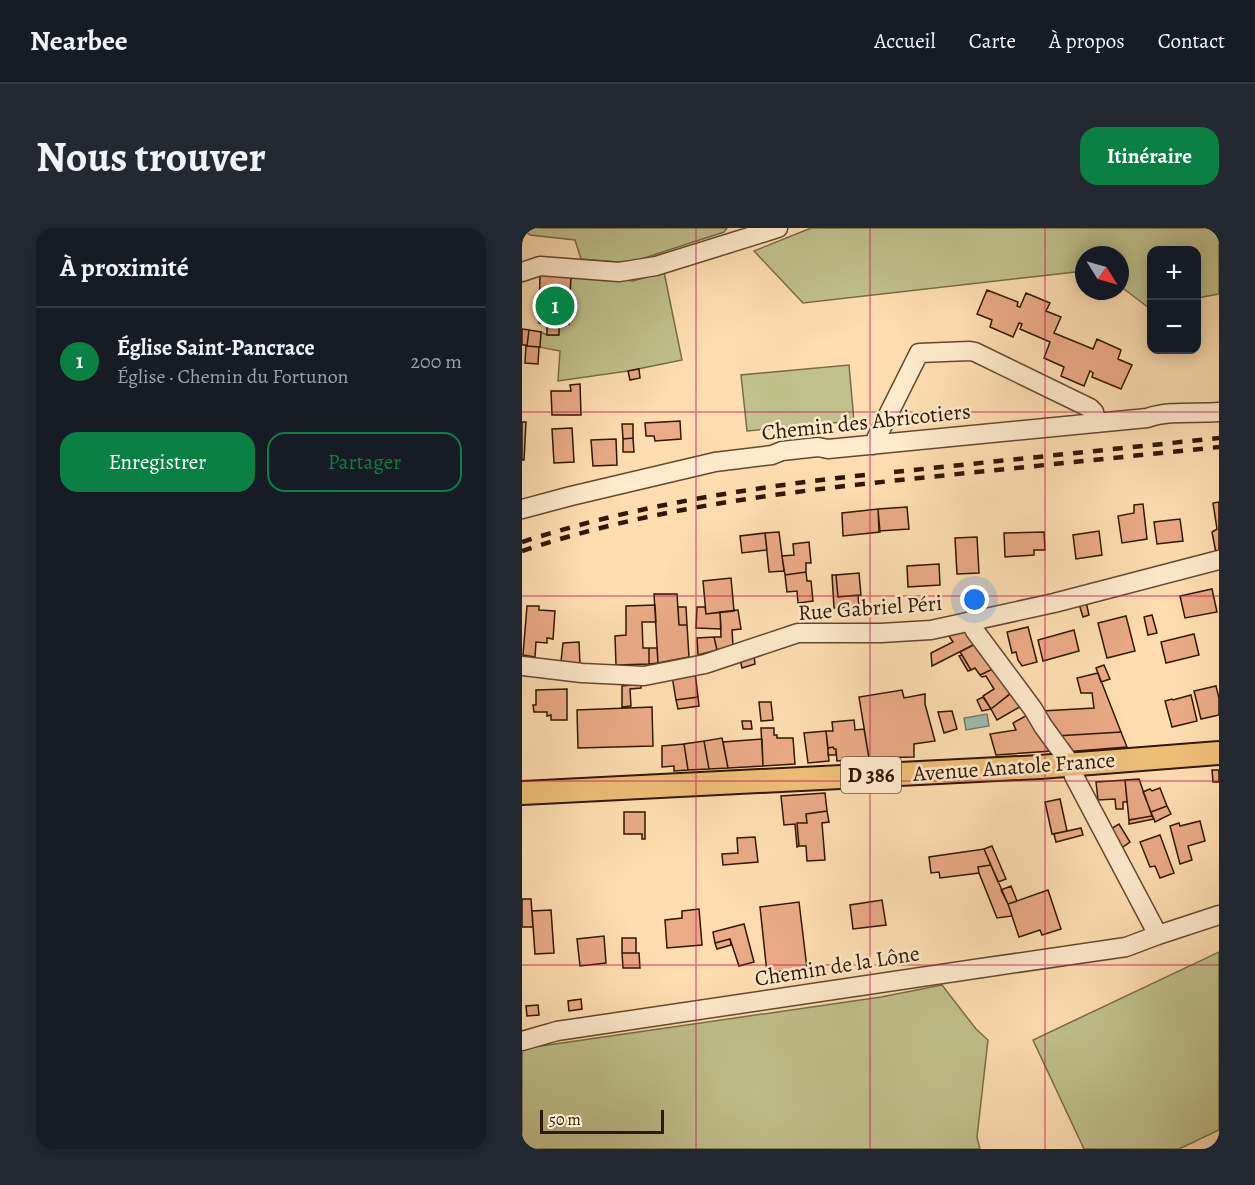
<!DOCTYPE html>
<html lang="fr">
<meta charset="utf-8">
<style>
:root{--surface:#171b24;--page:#242831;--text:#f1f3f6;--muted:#9ea1a6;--line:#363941;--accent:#0b8043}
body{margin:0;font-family:Alegreya,serif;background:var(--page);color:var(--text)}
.controls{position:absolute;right:18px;top:18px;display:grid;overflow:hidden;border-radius:12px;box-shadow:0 3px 15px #0003}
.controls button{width:54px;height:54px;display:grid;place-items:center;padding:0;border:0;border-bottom:2px solid var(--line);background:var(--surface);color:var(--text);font:30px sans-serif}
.compass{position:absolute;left:553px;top:18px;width:54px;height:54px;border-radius:50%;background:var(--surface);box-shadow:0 3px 15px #0003;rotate:127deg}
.scale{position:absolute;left:18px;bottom:15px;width:124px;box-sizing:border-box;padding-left:6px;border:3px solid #311601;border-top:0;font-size:16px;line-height:21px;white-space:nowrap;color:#311601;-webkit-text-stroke:4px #feeacc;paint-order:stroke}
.you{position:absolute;left:453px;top:372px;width:21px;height:21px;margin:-15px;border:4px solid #fff;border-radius:50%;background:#1a73e8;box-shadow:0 0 0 9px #1a73e833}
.badge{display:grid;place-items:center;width:39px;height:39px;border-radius:50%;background:var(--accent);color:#fff;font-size:20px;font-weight:700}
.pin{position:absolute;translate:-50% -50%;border:3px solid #fff;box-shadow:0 2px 6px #0006}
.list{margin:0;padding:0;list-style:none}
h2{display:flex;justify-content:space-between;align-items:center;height:78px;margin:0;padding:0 24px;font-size:26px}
h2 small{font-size:20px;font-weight:400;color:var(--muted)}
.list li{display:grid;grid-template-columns:39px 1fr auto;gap:18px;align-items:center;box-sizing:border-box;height:108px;padding:0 24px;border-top:2px solid var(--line)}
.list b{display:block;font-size:22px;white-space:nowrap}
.list p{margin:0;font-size:20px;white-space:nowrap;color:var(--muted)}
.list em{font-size:20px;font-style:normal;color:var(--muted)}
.actions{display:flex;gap:12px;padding:18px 24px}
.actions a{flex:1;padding:14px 0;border:2px solid var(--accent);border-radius:18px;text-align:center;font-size:21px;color:var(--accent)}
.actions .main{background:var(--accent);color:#fff}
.map{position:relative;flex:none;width:697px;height:921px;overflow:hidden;border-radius:18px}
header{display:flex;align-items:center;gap:36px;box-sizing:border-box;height:84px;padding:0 30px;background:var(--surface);border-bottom:2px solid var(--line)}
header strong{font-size:28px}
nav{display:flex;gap:33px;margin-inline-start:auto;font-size:21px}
.intro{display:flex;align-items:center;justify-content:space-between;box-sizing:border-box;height:144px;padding:0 36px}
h1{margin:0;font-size:42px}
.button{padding:15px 27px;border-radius:18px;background:var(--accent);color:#fff;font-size:21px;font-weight:700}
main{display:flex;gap:36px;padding:0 36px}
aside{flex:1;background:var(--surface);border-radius:18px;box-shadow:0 3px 15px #0003}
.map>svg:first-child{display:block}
.green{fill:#c0c18c;stroke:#786c46;stroke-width:1.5}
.water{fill:#a0bcaf;stroke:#747a69;stroke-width:1.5}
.building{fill:#eaab86;stroke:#311601;stroke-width:1.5}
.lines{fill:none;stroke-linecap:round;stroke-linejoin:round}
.minor-casing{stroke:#64482d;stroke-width:21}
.major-casing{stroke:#311601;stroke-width:26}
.minor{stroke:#feeacc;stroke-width:18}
.major{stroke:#efbf78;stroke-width:22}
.rail{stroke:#311601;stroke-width:4.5;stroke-dasharray:10 10;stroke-linecap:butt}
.grid{fill:none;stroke:#c2185b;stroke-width:1.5;stroke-opacity:0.55}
.labels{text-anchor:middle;stroke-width:5;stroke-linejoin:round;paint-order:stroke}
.shield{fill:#feeacc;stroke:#6e563e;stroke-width:1.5}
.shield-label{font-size:21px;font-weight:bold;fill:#311601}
.street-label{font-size:22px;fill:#311601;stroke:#feeacc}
</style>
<header>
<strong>Nearbee</strong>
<nav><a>Accueil</a><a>Carte</a><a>À propos</a><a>Contact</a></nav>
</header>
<div class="intro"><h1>Nous trouver</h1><a class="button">Itinéraire</a></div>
<main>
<aside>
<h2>À proximité<small></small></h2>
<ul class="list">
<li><span class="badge">1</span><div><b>Église Saint-Pancrace</b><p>Église · Chemin du Fortunon</p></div><em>200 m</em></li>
</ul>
<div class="actions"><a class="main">Enregistrer</a><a>Partager</a></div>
</aside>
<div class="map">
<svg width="697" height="921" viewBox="0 0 697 921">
<rect width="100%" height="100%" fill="#fedeb1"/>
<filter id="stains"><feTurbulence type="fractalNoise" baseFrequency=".00333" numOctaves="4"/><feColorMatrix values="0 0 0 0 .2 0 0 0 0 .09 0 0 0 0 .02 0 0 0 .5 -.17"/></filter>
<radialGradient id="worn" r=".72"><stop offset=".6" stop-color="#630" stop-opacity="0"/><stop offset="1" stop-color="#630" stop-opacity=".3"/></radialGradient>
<path class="green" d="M0 0H205L202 4 107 35 59 31 53 12 8 7Z
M289 0H697V66L675 70 674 22H630V79L627 80 598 58V27H562V43L281 75 232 23Z
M142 44 160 132 106 143 36 153 38 123 17 119 19 104 25 107H36L37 96H47L49 45 111 53Z
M327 137 332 193 225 203 219 147Z
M697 724V902L657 921H562L511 812Z
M420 757 454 801 466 812 455 909 458 921H0V823L12 819 359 769Z"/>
<path class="water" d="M465 486 467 498 444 502 442 490Z"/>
<path class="building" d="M18 45H49L47 96H37V107H25V96L17 95Z
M465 62 496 74 495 78 498 79 504 65 528 75 524 83 539 89 532 105 571 121 575 111 599 122 596 131 610 137 599 161 570 149 571 145 568 143 562 158 539 148 542 139 522 130 528 114 498 101 500 96 497 95 491 109 468 99 470 92 455 86Z
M0 101 7 102 5 118 17 119 16 136 3 135 4 117H0Z
M7 102 19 104 18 119 5 118Z
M117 141 118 150 108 152 106 143Z
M58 156 59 187H30L29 163H49L48 157Z
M158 193 159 211 133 213 132 208H124L123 195Z
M0 194H4L2 232H0Z
M100 196H111V210L101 211Z
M50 200 52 234 32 235 30 201Z
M111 210 112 224H101V211Z
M94 211 95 237 71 238 69 212Z
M697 274V325H694L690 304 695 301 691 275Z
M621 276 625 311 600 315 596 288 612 285V277Z
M385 279 387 301 357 303 356 281Z
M356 281 358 304 321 308 320 285Z
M658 291 661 313 635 316 632 294Z
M577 303 580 327 554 331 551 307Z
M257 304 262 343 247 344 243 305Z
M522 304 523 322H512V327L483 329 482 305Z
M243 305 245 322 220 325 218 308Z
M455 309 457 345 435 346 433 310Z
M287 314 289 335H284V344L263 347 260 328 272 327 271 316Z
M417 336 418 357 386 359 385 338Z
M284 344 285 353H289L291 373 276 375 275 363 265 364 263 347Z
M337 345 339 367 316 369 314 347Z
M310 347H314L316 369 336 367 337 379 312 380Z
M209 350 212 383 184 386 181 353Z
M690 361 695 384 663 390 658 368Z
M132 366H155L157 397H165L167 429 136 435Z
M564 374 567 387 561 389 557 376Z
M133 377 134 394H120L121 420H127V436L94 437 93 408 104 407V378Z
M5 378H17V382L33 383 31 411 25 410V415L14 414 13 429 1 427Z
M156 379H164L165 397H157Z
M175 379H183L184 386 198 384 199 401 174 400Z
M216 382 219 401 210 402 211 418 195 422 192 409H199L198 384Z
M630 387 635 405 626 407 622 389Z
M604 388 613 423 585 430 576 395Z
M444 399 455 415 410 438 409 425 431 414 425 405Z
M506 399 515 434 500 438 496 432 494 424 490 425 485 404Z
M552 402 557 423 521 433 516 412Z
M672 406 677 427 644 435 639 414Z
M192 409 195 422 176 427 175 410Z
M57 414 58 436 39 433 41 415Z
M455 415 473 440 458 447 453 440 449 442 438 424Z
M127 420H135L136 435 127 436Z
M440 427 449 442 446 443 437 428Z
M232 428 233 436 220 440 218 431Z
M582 437 588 451 579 454 574 440Z
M473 440 490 464 469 481 461 468 472 461 464 448 460 449 458 447Z
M173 444 176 469 154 472 150 448Z
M576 445 599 504 534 508 520 483 572 480 570 465H559L555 450Z
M119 454V460L108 461 109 478 100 479V458L108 457Z
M694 458 697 470V487L679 491 672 463Z
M45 461V492H29V487L25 488V484H12L11 477H14V462Z
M380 462 382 470 403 466V476L413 513 392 516V529L347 530 337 469Z
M492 463 501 477 475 492 469 481Z
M669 467 675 493 650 499 643 473 650 471 651 472Z
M176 469 177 478 156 481 154 472Z
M461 469 469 481 460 483 455 472Z
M237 474H249L251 492 239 493Z
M130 479 131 518 56 520 55 482Z
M430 483 435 501 422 505 416 484Z
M507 486 529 523 474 527 468 506 494 502 491 495Z
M332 492 333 502 342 501 347 530 315 533 314 521H312L311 519 306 520 304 503H311L310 494Z
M220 493H229L230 501H221Z
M239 500H252V507H255V510H271L273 536 241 538Z
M304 503 307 533 286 535 282 505Z
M599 504 605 519 542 524 534 508Z
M200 510 206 540 187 541 182 513Z
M240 511 241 538 206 540 201 514Z
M182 513 187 541 166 542 162 516Z
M162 516 166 542 152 543V538L140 539V518Z
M311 519 312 521H314V527H306V520Z
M690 542H697V554H691Z
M617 551 630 588 607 592 603 552Z
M603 552 605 574H601V581H594L593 571 576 572 574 554Z
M638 560 645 578 629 584 621 564 628 561 630 563Z
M303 565 305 583 284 586 285 595H275L277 618 275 619 273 596 262 597 259 568Z
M538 571 545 603 530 606 523 574Z
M645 578 649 586 633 594 629 584Z
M305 583 307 594 300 595 303 632 285 633 284 618H277L275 595H285L284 586Z
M102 584H123V611H120V606H102Z
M630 588 632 591 607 596V592Z
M678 593 683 613 666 618 670 632 658 636 648 598 657 595 658 598Z
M597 596 608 614 598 621 587 602Z
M559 600 561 607 534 614 532 606Z
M638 607 652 645 638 650 633 638 628 639 618 614Z
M233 609 236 634 201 637 200 626 216 625 215 610Z
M470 618 484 651 476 654 462 621Z
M462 621 469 637 456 639 457 645 418 650 417 644 409 645 407 629Z
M469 637 486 676 490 688 475 690 457 645 456 639Z
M489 658 495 673 486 676 479 662Z
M526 662 539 701 520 707 518 702 497 709 486 676Z
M0 671H9L11 699H0Z
M360 672 364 697 331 701 328 677Z
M277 674 285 740 245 745 238 679Z
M177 681 180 717 145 720 143 692 160 690V683Z
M29 682 32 725 13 726 10 683Z
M222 696 232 734 217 738 208 711 193 715 191 704Z
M82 708 84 735 58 738 55 711Z
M100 710H114V725H100Z
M208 711 209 717 195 721 193 715Z
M100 725H117L118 740H101Z
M59 771 60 781 47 783 46 773Z
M16 777 17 787 5 788 4 778Z"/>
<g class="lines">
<g class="minor-casing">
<path id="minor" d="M0 44 18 38 97 44 134 38 256 0
M351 217 397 125 448 123 453 124 568 180 572 184 575 195
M0 281 49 268 193 234 250 227 260 223 296 219 306 221 625 190C648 182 673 186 697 184
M448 393 453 403 511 481 521 498 548 535 552 548 636 707
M0 438 60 445 122 448 183 436 276 405H359L409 402 532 375 697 332
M0 813 35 803 453 741 604 719 636 707 697 687"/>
</g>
<g class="major-casing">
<path id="major" d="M0 565 518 539 697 525"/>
</g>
<use href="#minor" class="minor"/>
<use href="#major" class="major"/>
<path class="rail" d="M372 244 697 210
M0 314C114 277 232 259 351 246
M0 323C131 279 270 263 407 249 504 239 600 229 697 219"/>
</g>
<path class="grid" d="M174 0V921M348 0V921M523 0V921M0 184H697M0 368H697M0 553H697M0 737H697"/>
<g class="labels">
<rect class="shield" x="319" y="529" width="60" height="36" rx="4.5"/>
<g class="shield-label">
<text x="349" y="554">D 386</text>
</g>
<g class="street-label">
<text transform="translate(344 193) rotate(-6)" y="8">Chemin des Abricotiers</text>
<text transform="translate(348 379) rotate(-4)" y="8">Rue Gabriel Péri</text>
<text transform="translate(492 538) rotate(-4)" y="8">Avenue Anatole France</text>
<text transform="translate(315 737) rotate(-9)" y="8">Chemin de la Lône</text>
</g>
</g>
<rect width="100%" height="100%" filter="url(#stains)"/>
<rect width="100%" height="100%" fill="url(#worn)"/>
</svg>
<div class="controls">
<button>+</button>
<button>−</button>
</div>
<svg class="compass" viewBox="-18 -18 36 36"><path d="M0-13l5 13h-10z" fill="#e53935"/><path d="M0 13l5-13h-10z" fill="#9ea1a6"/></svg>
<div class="scale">50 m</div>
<div class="you"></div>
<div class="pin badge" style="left:33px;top:78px">1</div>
</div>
</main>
